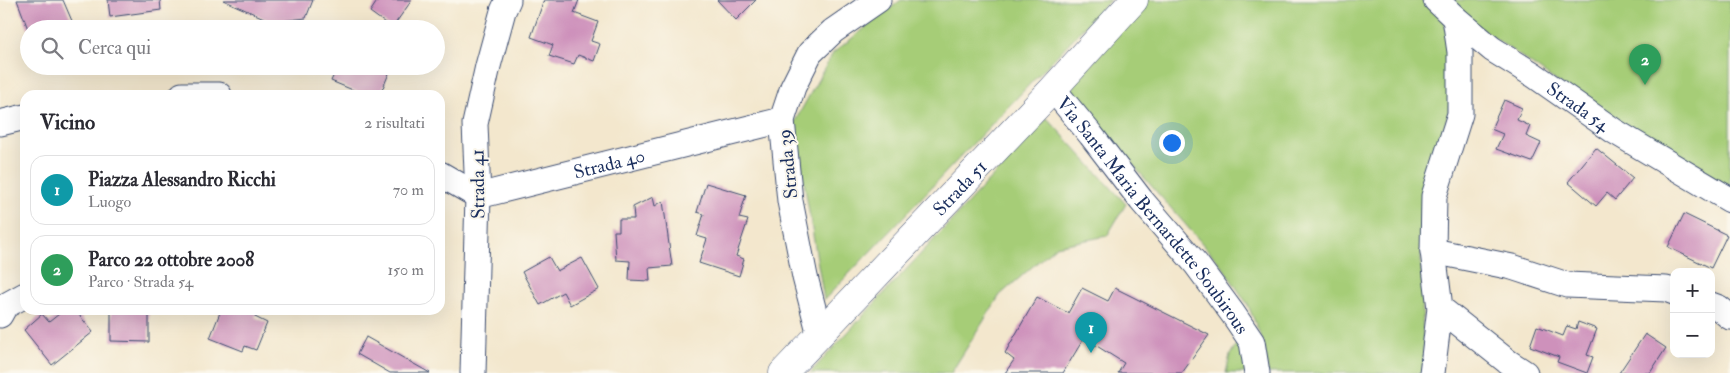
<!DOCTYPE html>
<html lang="it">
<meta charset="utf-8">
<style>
:root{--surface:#fff;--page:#f7f7f7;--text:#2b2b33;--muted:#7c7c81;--line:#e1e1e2;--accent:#ea580c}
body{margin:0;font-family:"IM FELL Double Pica",serif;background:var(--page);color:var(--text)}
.controls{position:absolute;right:15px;bottom:15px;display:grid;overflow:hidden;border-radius:10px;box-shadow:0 5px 20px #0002}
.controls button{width:45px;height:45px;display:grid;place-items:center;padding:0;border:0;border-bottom:1px solid var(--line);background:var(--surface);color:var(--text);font:25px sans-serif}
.you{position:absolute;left:1171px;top:142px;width:18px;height:18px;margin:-12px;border:4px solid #fff;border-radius:50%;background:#1a73e8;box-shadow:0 0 0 8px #1a73e833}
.badge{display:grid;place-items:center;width:32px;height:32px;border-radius:50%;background:var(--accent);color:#fff;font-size:16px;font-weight:700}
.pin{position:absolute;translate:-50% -41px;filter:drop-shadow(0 1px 2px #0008)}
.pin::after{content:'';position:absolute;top:26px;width:18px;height:15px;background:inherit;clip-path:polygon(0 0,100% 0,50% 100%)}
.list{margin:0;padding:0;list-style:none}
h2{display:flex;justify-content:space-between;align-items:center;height:65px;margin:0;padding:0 20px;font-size:21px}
h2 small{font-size:16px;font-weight:400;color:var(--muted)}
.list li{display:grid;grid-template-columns:32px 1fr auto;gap:15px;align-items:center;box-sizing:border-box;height:70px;margin:0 10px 10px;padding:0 10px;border:1px solid var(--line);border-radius:15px}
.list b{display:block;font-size:19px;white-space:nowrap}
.list p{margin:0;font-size:16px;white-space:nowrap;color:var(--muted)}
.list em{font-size:16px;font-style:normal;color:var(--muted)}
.icon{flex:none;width:28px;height:28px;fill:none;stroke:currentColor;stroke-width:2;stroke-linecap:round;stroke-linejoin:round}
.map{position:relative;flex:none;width:1730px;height:373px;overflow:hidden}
.search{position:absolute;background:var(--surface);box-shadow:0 5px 20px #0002;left:20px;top:20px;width:425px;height:55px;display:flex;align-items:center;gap:12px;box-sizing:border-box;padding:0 18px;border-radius:28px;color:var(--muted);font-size:19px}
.panel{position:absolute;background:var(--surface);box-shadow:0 5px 20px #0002;left:20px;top:90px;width:425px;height:225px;border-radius:15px}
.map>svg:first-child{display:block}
.green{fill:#a6cd77;stroke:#607e6a}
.building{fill:#ce91bb}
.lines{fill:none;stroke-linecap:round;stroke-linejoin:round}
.minor-casing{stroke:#3b4b6f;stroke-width:27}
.tertiary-casing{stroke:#3b4b6f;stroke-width:29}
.minor{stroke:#fff;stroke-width:25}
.tertiary{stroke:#fff;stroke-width:28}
.labels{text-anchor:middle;stroke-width:4;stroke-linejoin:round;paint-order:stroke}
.street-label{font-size:19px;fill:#1b2f5e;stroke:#fbf7ec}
</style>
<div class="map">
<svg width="1730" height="373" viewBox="0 0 1730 373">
<rect width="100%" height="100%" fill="#fbf7ec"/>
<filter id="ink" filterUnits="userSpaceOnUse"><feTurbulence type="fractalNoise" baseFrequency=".02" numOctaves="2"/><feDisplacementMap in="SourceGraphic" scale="10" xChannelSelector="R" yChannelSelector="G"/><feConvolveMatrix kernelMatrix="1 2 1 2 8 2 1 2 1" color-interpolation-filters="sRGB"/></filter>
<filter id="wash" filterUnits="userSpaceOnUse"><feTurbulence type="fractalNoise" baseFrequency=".0096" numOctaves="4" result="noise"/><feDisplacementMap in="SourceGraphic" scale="20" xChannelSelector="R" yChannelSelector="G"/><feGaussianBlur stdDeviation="1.12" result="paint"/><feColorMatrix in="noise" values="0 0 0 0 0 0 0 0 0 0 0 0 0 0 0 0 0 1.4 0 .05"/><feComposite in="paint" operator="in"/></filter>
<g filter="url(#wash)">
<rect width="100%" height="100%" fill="#f3e7cd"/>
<path class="green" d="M901 0H1110L824 300 794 123 833 53Z
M1146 0H1427L1443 15 1451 46 1452 98 1431 179 1421 258 1424 373H1268L1264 344 1248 305 1222 266 1073 97 1072 86Z
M1440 0H1730V191L1619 125Z
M1047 118 1126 204 1107 236 1056 246 1000 295 951 373H810Z
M1241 336 1251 373H1226L1230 355Z"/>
<g id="blocks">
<path class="building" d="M17 0H63L72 21 53 29H28Z
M108 0H160L161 10 110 17Z
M223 0H313L306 18 273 22Z
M378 0H412L392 28 370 12Z
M544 0H579L574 13 598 22 591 41 600 44 594 61 578 55 574 64 549 56 553 45 531 37Z
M717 0H756L736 20Z
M338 66H392L380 95H365L331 81Z
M1504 100 1522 108 1517 120 1530 126 1526 136 1541 143 1532 162 1496 149 1503 134 1491 129Z
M1596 148 1633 178 1615 200 1607 193 1596 206 1568 182Z
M706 183 746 195 739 218 748 220 736 256 744 259 739 276 699 263 707 239 697 236 704 214 697 212Z
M653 197 655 206 663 201 672 266 649 268 650 281 629 280 630 261 616 260 614 231H619V219H634L633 207Z
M1684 214 1727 235 1711 268 1668 247Z
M549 257 557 271 582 258 599 289 570 305 563 292 540 305 522 272Z
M1082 288 1108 301 1115 288 1209 335 1182 373H1118L1124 363 1084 338 1063 373H1005L1014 360 1005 353 1037 297 1068 313Z
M64 310H75L93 332 52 365 24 330 42 314 49 322Z
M111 310H149V342L111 341Z
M221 310H258L255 317 267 323 256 350 245 346 243 351 210 338Z
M1578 322 1597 329 1587 355 1593 357 1587 373 1557 362 1559 357 1530 346 1537 326 1563 336 1567 326 1576 329Z
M1645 334 1666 348 1650 373H1619Z
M366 337 430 373H390L357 354Z"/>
</g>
</g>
<g filter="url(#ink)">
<use href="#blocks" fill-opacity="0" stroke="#3b4b6f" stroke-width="1"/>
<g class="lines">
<g class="minor-casing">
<g id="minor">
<path id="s1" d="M1436 0 1455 18 1492 49 1534 75 1614 131 1730 200"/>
<path id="s2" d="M1053 89 1091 135 1141 200 1196 264 1233 314 1252 342 1257 373"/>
<path d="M182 95H219"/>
<path d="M0 123 25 117"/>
<path id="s3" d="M440 174 478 196 782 120"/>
<path d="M1433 251 1512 267 1567 285 1666 289 1674 292"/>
<path d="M1711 305 1719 308 1730 317"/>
<path d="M1440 308 1508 362 1525 373"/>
<path d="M0 315 5 306 25 295"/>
<path d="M820 335 805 277 790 201 782 120 793 87 810 53 833 31 878 0"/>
<path d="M473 373 478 196 475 124 488 66 503 11 508 0"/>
<path d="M1432 373 1440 308 1433 251 1434 196 1460 114V52L1455 18"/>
</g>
</g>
<g class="tertiary-casing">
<g id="tertiary">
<path id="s4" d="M783 373 1053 89 1134 0"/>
</g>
</g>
<use href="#minor" class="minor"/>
<use href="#tertiary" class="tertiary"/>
</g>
</g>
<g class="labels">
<g class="street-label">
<text dy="7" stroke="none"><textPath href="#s1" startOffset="178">Strada 54</textPath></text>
<text dy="7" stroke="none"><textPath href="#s3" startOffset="179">Strada 40</textPath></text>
<text transform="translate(787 164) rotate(-96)" y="7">Strada 39</text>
<text transform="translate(477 184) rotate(-91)" y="7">Strada 41</text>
<text dy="7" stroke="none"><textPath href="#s4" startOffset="256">Strada 51</textPath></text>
<text dy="7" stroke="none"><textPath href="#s2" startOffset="161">Via Santa Maria Bernardette Soubirous</textPath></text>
</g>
</g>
</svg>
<div class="controls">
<button>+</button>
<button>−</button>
</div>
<div class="you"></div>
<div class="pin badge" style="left:1091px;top:353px;background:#0f9aa8">1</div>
<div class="pin badge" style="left:1645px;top:85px;background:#2e9e5b">2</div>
<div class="search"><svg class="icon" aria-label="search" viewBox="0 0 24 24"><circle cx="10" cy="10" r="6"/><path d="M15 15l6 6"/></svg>Cerca qui</div>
<section class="panel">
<h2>Vicino<small>2 risultati</small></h2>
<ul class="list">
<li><span class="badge" style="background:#0f9aa8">1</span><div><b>Piazza Alessandro Ricchi</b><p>Luogo</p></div><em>70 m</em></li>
<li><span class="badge" style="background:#2e9e5b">2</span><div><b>Parco 22 ottobre 2008</b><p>Parco · Strada 54</p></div><em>150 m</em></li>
</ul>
</section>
</div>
